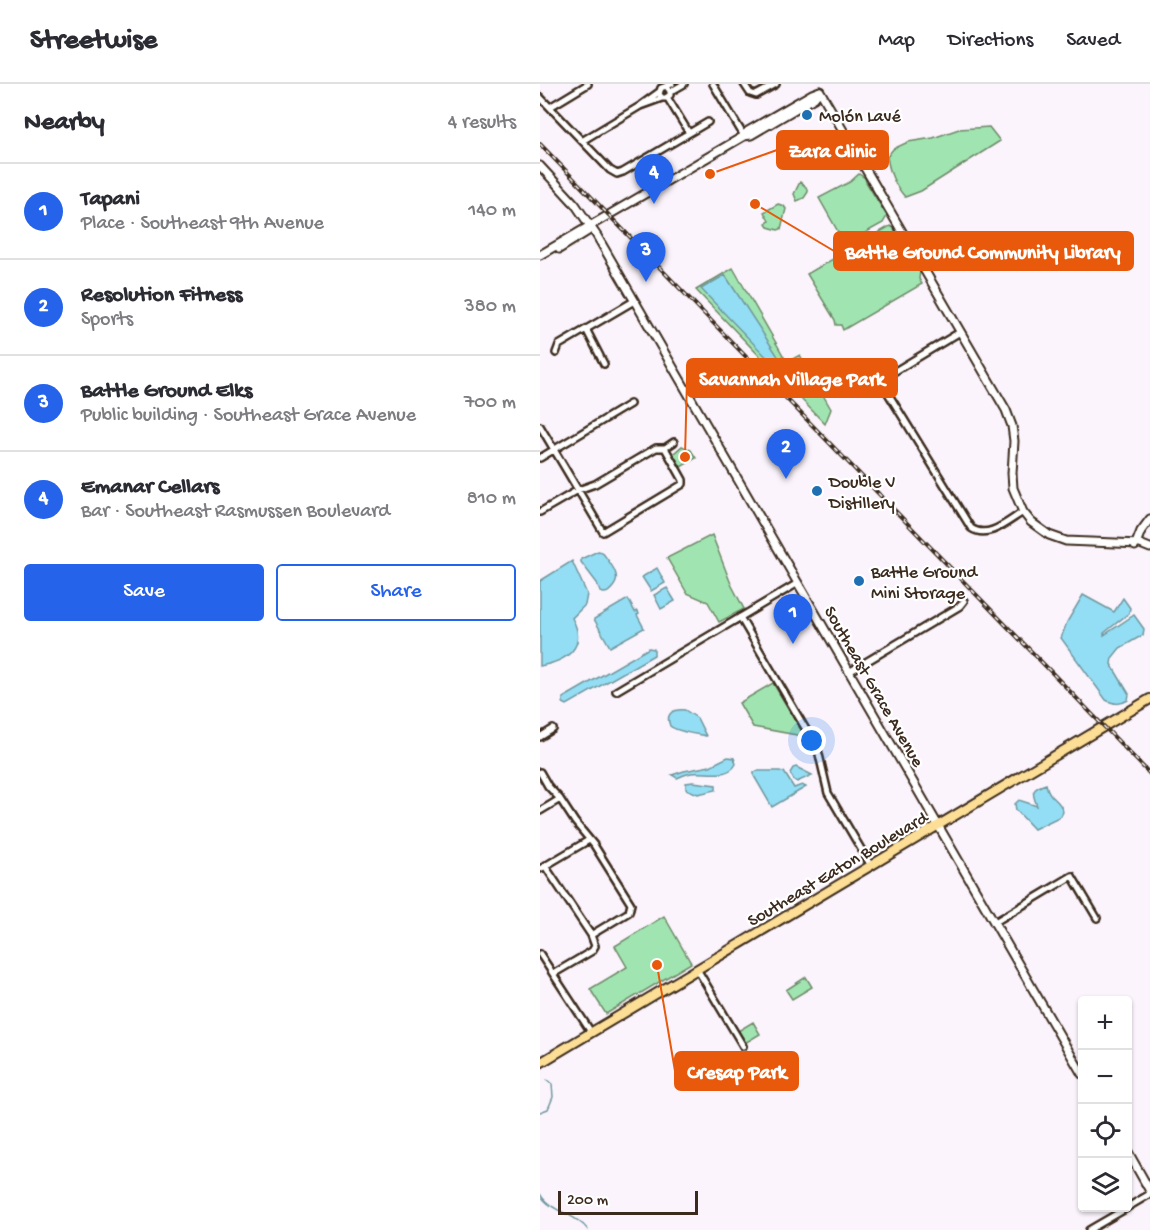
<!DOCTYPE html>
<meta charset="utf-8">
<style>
:root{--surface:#fff;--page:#f2f2f3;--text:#2b2b33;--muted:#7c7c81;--line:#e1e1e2;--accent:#2563eb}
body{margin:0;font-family:"Gochi Hand",sans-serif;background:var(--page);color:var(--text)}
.controls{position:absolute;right:18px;bottom:18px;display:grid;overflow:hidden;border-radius:6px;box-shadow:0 2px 4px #0004}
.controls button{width:54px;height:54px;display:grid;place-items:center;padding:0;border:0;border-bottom:2px solid var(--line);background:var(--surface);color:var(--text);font:30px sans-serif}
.scale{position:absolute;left:18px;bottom:15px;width:140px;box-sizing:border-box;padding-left:6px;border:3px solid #3b2a1e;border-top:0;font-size:16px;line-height:21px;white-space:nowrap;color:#3b2a1e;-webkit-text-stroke:4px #fff;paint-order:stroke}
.you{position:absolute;left:272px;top:657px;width:21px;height:21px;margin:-15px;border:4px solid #fff;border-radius:50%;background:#1a73e8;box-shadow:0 0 0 9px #1a73e833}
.badge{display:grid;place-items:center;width:39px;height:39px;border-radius:50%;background:var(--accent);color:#fff;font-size:20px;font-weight:700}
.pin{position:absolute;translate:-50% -50px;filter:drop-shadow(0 2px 3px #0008)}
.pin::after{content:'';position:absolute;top:32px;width:21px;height:18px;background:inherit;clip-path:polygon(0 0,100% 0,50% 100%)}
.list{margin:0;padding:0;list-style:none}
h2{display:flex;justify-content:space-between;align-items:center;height:78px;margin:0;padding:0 24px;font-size:26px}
h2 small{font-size:20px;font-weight:400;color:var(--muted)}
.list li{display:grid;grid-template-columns:39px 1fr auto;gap:18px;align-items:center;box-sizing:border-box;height:96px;padding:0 24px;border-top:2px solid var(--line)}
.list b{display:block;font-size:22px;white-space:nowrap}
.list p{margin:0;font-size:20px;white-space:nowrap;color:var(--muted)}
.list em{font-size:20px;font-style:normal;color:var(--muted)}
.actions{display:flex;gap:12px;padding:18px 24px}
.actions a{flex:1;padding:14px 0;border:2px solid var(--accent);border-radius:6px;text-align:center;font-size:21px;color:var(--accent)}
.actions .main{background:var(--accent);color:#fff}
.icon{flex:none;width:33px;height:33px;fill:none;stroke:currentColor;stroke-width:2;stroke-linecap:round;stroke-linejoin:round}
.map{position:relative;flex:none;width:610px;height:1146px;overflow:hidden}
header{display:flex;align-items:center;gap:36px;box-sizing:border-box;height:84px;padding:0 30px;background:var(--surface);border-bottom:2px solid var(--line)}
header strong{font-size:28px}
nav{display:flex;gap:33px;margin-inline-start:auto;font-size:21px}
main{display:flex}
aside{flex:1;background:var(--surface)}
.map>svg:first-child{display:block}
.green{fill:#a0e5b1;stroke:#6e8868;stroke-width:1.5}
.water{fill:#93def4;stroke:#70969e;stroke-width:1.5}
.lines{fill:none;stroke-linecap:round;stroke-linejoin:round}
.stream{stroke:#70969e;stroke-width:1.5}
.street-casing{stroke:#3b2a1e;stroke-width:10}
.secondary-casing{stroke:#3b2a1e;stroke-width:11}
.primary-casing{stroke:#3b2a1e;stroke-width:12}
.street{stroke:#fff;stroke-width:5}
.secondary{stroke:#fff;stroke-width:7}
.primary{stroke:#fcde96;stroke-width:8}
.rail-casing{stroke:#3b2a1e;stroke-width:4}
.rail{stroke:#fff;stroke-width:1.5;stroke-dasharray:4.5;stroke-linecap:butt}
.poi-dot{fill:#1f6fb2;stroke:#fff;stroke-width:2}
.labels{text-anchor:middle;stroke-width:4.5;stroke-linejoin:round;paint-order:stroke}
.poi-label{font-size:18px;fill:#3b2a1e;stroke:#fff;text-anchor:start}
.street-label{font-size:18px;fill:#3b2a1e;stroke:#fff}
.leader{fill:none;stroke:#e8590c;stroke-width:2}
.callout-dot{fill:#e8590c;stroke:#fff;stroke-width:2}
.callout{fill:#e8590c;stroke:#e8590c;stroke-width:2}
.callout-label{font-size:20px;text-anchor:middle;font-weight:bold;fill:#fff}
</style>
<header>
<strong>Streetwise</strong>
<nav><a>Map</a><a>Directions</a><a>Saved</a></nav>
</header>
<main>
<aside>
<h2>Nearby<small>4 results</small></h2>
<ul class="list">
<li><span class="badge">1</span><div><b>Tapani</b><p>Place · Southeast 9th Avenue</p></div><em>140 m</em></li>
<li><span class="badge">2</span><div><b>Resolution Fitness</b><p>Sports</p></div><em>380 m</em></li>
<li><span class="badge">3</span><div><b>Battle Ground Elks</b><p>Public building · Southeast Grace Avenue</p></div><em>700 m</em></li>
<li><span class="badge">4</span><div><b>Emanar Cellars</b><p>Bar · Southeast Rasmussen Boulevard</p></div><em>810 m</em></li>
</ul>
<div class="actions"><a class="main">Save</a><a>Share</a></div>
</aside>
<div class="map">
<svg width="610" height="1146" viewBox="0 0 610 1146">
<rect width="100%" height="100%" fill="#fbf4fc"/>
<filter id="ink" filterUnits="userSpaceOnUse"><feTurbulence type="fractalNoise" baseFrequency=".0167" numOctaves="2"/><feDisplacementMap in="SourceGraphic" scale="12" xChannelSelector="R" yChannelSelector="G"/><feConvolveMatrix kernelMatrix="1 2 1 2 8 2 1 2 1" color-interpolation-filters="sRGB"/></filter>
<g filter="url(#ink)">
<path class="green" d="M449 43 460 57 381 107 365 113C354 100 350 90 347 73L353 65 368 58 393 54 419 45Z
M319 90 325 94 326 98 347 132 343 139 305 160 279 114 310 98Z
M260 98 266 103 268 108 264 114 257 117 254 110Z
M238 120 244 122 246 125 241 145 238 146 228 143 226 140 229 137 224 128Z
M350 142 354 144 355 149 376 184 380 187 379 195 382 200 303 246 301 241H296L295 236 267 190Z
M193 184 247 278 260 271 291 325 285 340 156 206Z
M142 362 151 366 156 374 141 383 133 370Z
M172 451 191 500 204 525 179 538 168 518 147 509 127 474Z
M233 599 264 651 262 652 213 643 199 619Z
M124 832 151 879 66 930 50 905 87 883 75 862Z
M266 893 272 903 252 915 246 906Z
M213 938 220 950 205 959 198 947Z"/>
<path class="water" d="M185 191 243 280 237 284 161 205Z
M58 467 62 468C69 478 83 492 73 503 68 509 66 510 60 508L57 499 41 478V475Z
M32 477 47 510 45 521 32 534C48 563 27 577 0 582V497Z
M117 484 125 499 111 507 102 493Z
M127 504 135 517 121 525 114 511Z
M543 511 574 528 583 514 590 524 589 529 564 549V551L594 531 604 545 603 551 580 564 572 574 571 580 589 610 588 616C580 621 574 620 566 616L521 554 527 538Z
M88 515 95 528 98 527 99 530 97 531 104 544 70 563 54 535Z
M109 564 114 565V571L27 621 23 619V614Z
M145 626 157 634 166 652C157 650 137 648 130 642 125 629 133 625 145 626Z
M188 673 194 674 196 680C188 695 165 687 151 689 146 690 141 692 137 694L132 691 144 687 170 682Z
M256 683 272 691 257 698 254 696 250 689 253 684Z
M218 687H239L244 688 254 704 262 701 266 703 232 723 214 692V688Z
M153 698 176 701V706L158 710 146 705V699Z
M506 700C509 716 521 715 523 728L521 732 494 745 476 726 475 720 479 716 497 722C492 709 490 705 506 700Z"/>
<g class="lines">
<path class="stream" d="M0 1028 8 1025 13 1013 12 1000 7 996
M0 1110C11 1129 36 1129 48 1146"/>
<g class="street-casing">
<path id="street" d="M173 0 204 52
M204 0 210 9 216 11 236 0
M127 3 130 7V11L126 14H122L119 10 121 4 132 0
M130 8 144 0
M0 13 70 86 77 90 83 88 168 38
M127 13 149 49
M101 21 119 8
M10 23 48 0
M42 57 100 22 122 14
M46 245 64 280
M420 248 352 289 346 297V306L431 444C448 456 468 437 483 428
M16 269 19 261 94 217
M0 342 63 448 143 400V396L125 364
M0 374 90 320
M0 428 38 406 55 400 116 364H125L134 358
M200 533 278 666 288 709 331 782
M309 588 420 522 424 517
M76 607 258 499
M0 653 13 645
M0 688 8 702 20 715 35 738 54 761 91 820 89 828 51 851
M0 727 20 715
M5 782 51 851 55 862 52 867 13 890
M0 785 49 756
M455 838 532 792 557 834
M0 870 51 948
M157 885 203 962
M588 1123 610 1110
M549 1146 587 1124"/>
</g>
<g class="secondary-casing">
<path id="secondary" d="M280 7 466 326 472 342 474 357 472 389 473 404 483 428 491 438 509 451 526 457 600 460 610 464
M204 52 211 51 274 14 278 9
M0 82 35 120 57 152 542 990
M19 165 48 147
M0 171 204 52 208 47 272 10 280 7
M595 462 601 447 610 435
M588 1068 610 1107"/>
</g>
<g class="primary-casing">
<path id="primary" d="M0 979 610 615"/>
</g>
<use href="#street" class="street"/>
<use href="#secondary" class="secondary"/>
<use href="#primary" class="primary"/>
<g class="rail-casing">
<path id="rail" d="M0 60 610 690"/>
</g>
<use href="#rail" class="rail"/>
</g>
</g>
<g class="poi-dot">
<circle cx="267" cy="31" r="6"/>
<circle cx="277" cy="407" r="6"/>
<circle cx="319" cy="497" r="6"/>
</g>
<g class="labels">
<g class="poi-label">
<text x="279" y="37">Molón Lavé</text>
<text x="289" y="403">Double V<tspan x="289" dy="21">Distillery</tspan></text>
<text x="331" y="493">Battle Ground<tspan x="331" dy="21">Mini Storage</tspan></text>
</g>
<g class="street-label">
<text transform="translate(335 602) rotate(60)" y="6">Southeast Grace Avenue</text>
<text transform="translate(297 784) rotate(-31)" y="6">Southeast Eaton Boulevard</text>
</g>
</g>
<path class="leader" d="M170 90L237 66M215 120L294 167M145 373L147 294M117 881L135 987"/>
<g class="callout-dot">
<circle cx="170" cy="90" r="6"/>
<circle cx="215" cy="120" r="6"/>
<circle cx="145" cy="373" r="6"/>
<circle cx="117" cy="881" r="6"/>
</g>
<g class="callout">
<rect x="237" y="47" width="111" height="38" rx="6"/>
<rect x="294" y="148" width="299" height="38" rx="6"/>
<rect x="147" y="275" width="210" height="38" rx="6"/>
<rect x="135" y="968" width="123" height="38" rx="6"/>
</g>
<g class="callout-label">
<text x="292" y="73">Zara Clinic</text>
<text x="443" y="174">Battle Ground Community Library</text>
<text x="252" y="301">Savannah Village Park</text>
<text x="197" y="994">Cresap Park</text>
</g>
</svg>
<div class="controls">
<button>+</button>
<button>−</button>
<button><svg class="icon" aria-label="locate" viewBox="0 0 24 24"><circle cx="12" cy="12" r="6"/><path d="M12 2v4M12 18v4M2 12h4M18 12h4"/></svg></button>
<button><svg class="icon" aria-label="layers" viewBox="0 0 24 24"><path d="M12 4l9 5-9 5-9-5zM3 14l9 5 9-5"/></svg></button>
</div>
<div class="scale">200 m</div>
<div class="you"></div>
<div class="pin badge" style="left:253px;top:560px">1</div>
<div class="pin badge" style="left:246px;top:395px">2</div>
<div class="pin badge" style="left:106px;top:198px">3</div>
<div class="pin badge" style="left:114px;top:120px">4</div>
</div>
</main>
